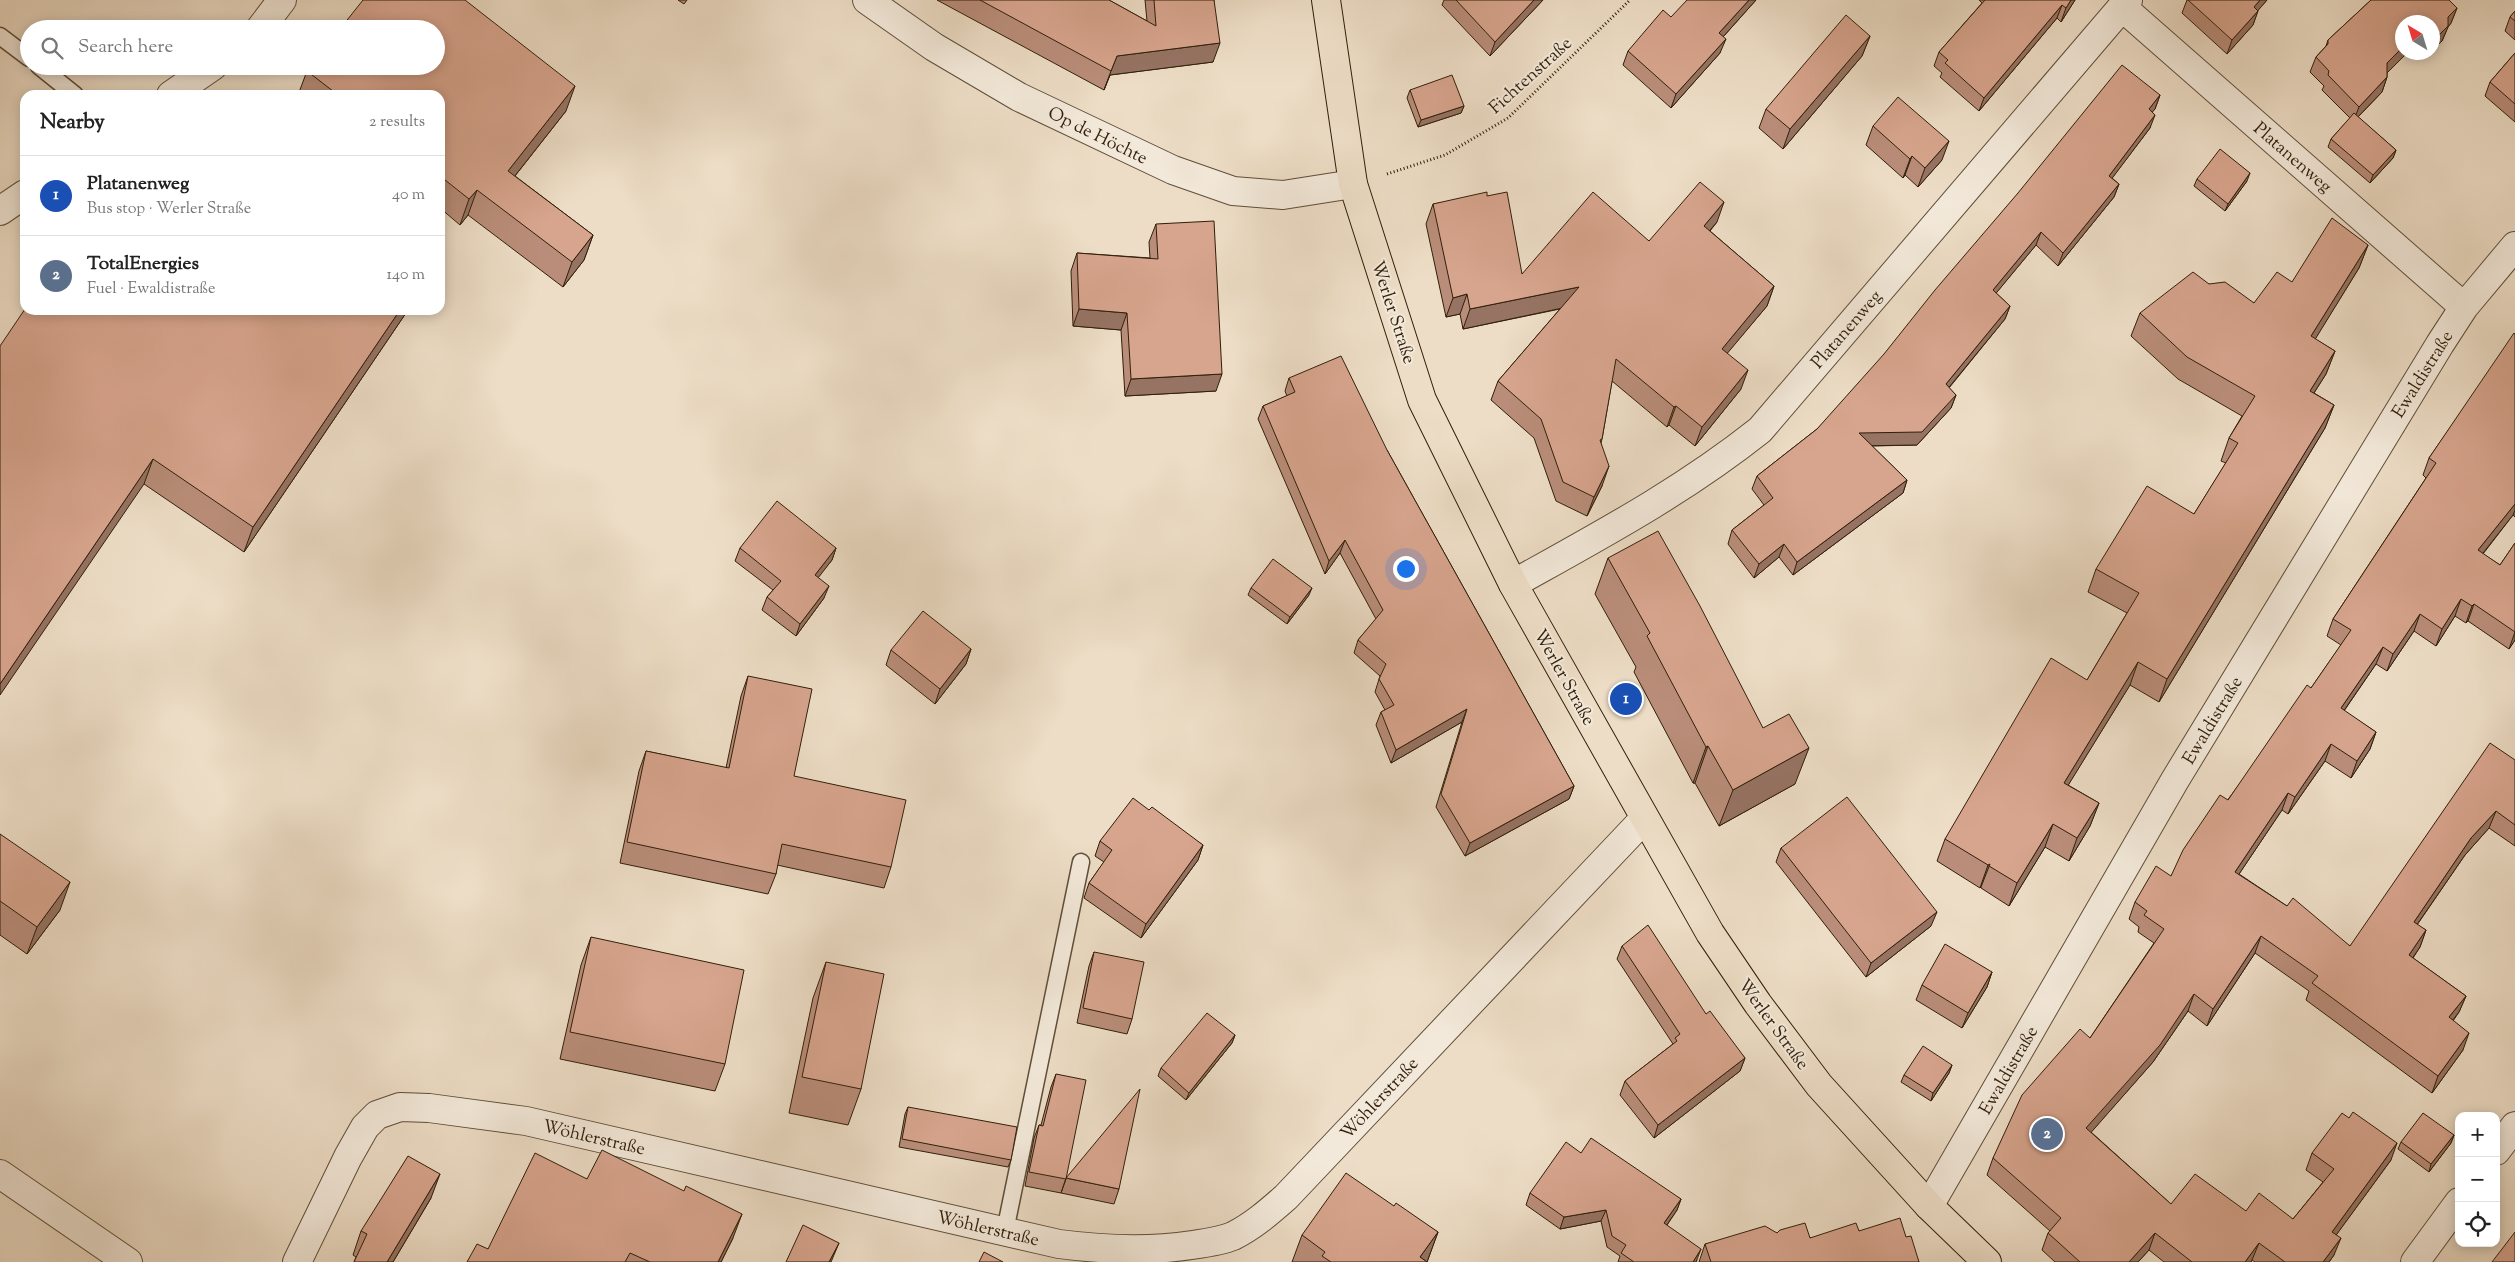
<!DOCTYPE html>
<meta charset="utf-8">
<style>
:root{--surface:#fff;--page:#f2f2f2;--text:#222;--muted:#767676;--line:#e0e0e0;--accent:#2563eb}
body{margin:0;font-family:"Sorts Mill Goudy",serif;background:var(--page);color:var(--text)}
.controls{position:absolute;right:15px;bottom:15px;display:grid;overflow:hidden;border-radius:10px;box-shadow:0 2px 12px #0003}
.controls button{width:45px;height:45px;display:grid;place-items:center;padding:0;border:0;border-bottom:1px solid var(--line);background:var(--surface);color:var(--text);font:25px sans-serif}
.compass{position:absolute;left:2395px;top:15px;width:45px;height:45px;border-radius:50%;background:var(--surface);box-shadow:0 2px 12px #0003;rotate:322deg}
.you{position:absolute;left:1405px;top:568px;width:18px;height:18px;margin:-12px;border:4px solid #fff;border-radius:50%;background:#1a73e8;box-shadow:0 0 0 8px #1a73e833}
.badge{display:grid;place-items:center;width:32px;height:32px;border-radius:50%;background:var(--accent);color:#fff;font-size:16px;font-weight:700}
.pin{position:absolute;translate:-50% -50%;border:2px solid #fff;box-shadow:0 1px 5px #0006}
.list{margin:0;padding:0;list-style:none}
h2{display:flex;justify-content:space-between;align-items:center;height:65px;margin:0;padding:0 20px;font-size:21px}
h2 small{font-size:16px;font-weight:400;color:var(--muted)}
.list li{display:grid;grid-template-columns:32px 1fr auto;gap:15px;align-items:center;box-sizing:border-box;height:80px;padding:0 20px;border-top:1px solid var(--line)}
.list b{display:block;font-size:19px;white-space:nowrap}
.list p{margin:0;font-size:16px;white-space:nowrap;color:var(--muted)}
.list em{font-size:16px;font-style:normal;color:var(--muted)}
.icon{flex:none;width:28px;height:28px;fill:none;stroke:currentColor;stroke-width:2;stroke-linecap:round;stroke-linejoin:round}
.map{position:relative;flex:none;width:2515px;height:1262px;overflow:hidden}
.search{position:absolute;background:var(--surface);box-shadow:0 2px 12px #0003;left:20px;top:20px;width:425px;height:55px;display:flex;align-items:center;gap:12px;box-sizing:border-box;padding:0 18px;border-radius:28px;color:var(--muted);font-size:19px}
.panel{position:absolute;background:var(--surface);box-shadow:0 2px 12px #0003;left:20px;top:90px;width:425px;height:225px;border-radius:15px}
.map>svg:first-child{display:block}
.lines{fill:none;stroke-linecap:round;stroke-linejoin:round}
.lane-casing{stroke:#5f4e39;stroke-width:19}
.street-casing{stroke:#5f4e39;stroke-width:30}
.primary-casing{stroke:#301f0a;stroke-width:30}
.path{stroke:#301f0a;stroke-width:3;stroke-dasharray:1 2.5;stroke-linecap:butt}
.lane{stroke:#f3e9da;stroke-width:16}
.street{stroke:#f3e9da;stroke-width:28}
.primary{stroke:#edddc6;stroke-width:28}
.wall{fill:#b98d79;stroke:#301f0a}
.shaded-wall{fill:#967363;stroke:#301f0a}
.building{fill:#d7a48d;stroke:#301f0a}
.labels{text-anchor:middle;stroke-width:4;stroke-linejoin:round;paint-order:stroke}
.street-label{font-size:18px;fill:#301f0a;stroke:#f3e9da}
</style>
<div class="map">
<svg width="2515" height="1262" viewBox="0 0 2515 1262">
<rect width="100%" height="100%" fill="#edddc6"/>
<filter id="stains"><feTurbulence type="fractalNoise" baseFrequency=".004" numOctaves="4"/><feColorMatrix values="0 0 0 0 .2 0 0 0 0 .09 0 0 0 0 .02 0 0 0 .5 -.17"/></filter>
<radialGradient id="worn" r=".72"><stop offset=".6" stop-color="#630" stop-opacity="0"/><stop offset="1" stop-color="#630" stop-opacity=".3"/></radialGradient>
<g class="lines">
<g class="lane-casing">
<path id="lane" d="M0 36 29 58
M39 66 75 95
M1005 1231 1081 862"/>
</g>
<g class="street-casing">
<path id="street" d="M867 0 934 47 1019 97 1173 170 1233 191 1283 195 1353 184
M2122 7 2464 307
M260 29 282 0
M171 95 213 66
M0 211 25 194
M1513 584C1599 536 1682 492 1760 430L2128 0
M2496 1151 2515 1126
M0 1174 128 1262
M1929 1206 2175 780 2440 344 2464 307 2515 246
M297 1262 348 1157 365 1127 377 1115 400 1107 429 1108 526 1121 1059 1244C1105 1250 1147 1252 1192 1245 1206 1243 1221 1241 1233 1236 1253 1226 1269 1212 1286 1197L1644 819
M2415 1262 2459 1202"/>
</g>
<g class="primary-casing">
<path id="primary" d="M1326 0 1353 184 1422 400 1513 584 1710 933 1758 1004 1819 1085 1929 1206 1987 1262"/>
</g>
<path class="path" d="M1387 174 1445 155 1508 118 1630 0"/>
<use href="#lane" class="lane"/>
<use href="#street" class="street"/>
<use href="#primary" class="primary"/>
</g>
<path class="wall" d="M678 0H687L684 4Z
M937 0H1109L1147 21 1145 0H1214L1213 62 1110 75 1104 90Z
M1444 0H1543L1490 56 1442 5Z
M1756 0 1723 37 1720 53 1671 108 1623 65 1628 51 1671 17Z
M1979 0H2075L2061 22 2057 18 1979 111 1940 77 1942 73 1934 66 1939 52 1982 3Z
M2187 0H2267L2258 10 2253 25 2227 54 2182 13Z
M2371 0H2449L2457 8 2451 23 2448 27 2442 41 2432 51V22H2402V52H2408L2387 73V77L2382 92 2358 117 2396 150 2393 158 2370 183 2328 147 2331 139 2350 118 2322 90 2324 86 2310 72 2316 57 2326 46 2328 40Z
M2515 11V40L2505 31 2510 17Z
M1870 36 1862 56 1783 149 1759 128 1766 109Z
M2420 52H2431L2425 58Z
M2515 53V122L2485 96 2490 82Z
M307 71 566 111 515 176 593 235 584 260 563 287 468 215 460 225 440 208V95H298Z
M1410 90 1464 106 1461 113 1418 127 1407 98Z
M2160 95 2155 109 2152 112 2150 128 2112 178 2119 184 2114 197 2058 266 2036 245 1996 293 2010 306 2005 319 1949 388 1956 395 1951 408 1917 445 1872 446 1907 480 1903 493 1793 575 1779 557 1754 578 1728 544 1732 530 1764 505 1752 489 1757 476 1817 429Z
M1873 126 1942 160 1918 187 1905 175 1903 178 1866 145Z
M2197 179 2247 181 2225 211 2194 186Z
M1487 196 1522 274 1649 241 1717 222 1710 231 1774 286 1767 306 1727 353 1741 389 1695 446 1669 425 1667 427 1612 381 1602 439 1601 443 1602 486 1587 516 1556 501 1534 438 1491 400 1498 381 1560 309 1463 329 1460 314 1446 317 1426 224 1433 204Z
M1156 224 1216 391 1125 396 1121 330 1073 326 1071 271 1077 253 1150 258 1149 242Z
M2368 245 2359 268 2315 339 2335 351 2326 374 2314 393 2334 405 2325 428 2159 702 2130 685 2068 785 2099 803 2090 826 2069 861 2045 847 2009 906 1981 888V887L1980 888 1937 861 1945 839 2087 680 2127 613 2088 592 2096 569 2194 514 2226 463 2221 461 2229 438 2242 416 2178 379 2131 336 2140 313 2209 284 2254 303 2292 282Z
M25 310H408L244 552 144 484Z
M2515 335V517L2513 515 2483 554 2500 565 2515 543V640L2509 649 2468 621 2466 623 2455 616 2436 646 2414 631 2387 671 2376 664 2344 711 2376 732 2370 749 2351 778 2325 761 2288 814 2282 810 2239 874 2287 906 2350 946 2515 760V846L2489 828 2465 855 2417 925 2426 930 2420 947 2413 958 2466 996 2459 1012 2453 1021 2463 1050 2432 1093 2306 1000 2309 991 2255 953 2207 1026 2188 1011 2153 1062 2091 1132 2171 1204 2246 1211 2293 1219 2323 1182 2306 1170 2312 1153 2391 1160 2336 1235 2334 1255 2329 1262H2255L2252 1260 2251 1262H2164L2149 1250 2138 1262H2055L2042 1250 2048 1233 2050 1231 1987 1175 1993 1158 2090 1038 2154 943 2138 932 2139 927 2129 919 2135 902 2171 876 2311 688 2341 645 2327 636 2333 619 2426 478 2423 475 2429 458Z
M1289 378 1387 450 1574 786 1569 799 1465 856 1436 807 1462 722 1391 763 1376 725 1381 712 1385 710 1375 692 1380 676 1354 653 1358 640 1376 619 1340 553 1325 574 1258 419 1263 406 1287 396 1285 391Z
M740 548H836L832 560 818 577 824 598 796 636 762 610 767 597 773 590 735 561Z
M1608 558 1763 728 1795 784 1719 826 1695 783H1693L1634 672 1636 667 1595 594Z
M1251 588 1309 595 1287 624 1248 595Z
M971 649 966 664 935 704 886 665 891 650Z
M748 676 794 776 891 867 884 888 777 865 776 874 768 894 620 863 639 771 646 751 726 768 741 696Z
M1149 810 1203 845 1198 860 1141 938 1084 898 1089 883 1104 862 1095 856 1100 841Z
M0 834 60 910 27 954 0 935Z
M1781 848 1931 926 1866 977 1776 862Z
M591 937 725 1064 715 1091 560 1059 581 965Z
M1622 946 1706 1014 1745 1058 1740 1071 1654 1138 1620 1095 1625 1081 1673 1044 1617 959Z
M1094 952 1132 1019 1127 1034 1077 1023 1089 966Z
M826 962 861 1089 848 1125 789 1113 813 998Z
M1992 972 1987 987 1962 1028 1916 1000 1922 985Z
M1235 1035 1232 1043 1186 1100 1158 1076 1161 1068Z
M1952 1065 1949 1073 1931 1101 1901 1082 1904 1075Z
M1056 1074 1066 1179 1061 1193 1025 1186 1034 1138 1039 1125H1041L1051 1087Z
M908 1107 1011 1160 1008 1167 899 1147 905 1114Z
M2454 1135 2451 1143 2429 1172 2398 1149 2401 1142Z
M1581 1153 1681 1199 1677 1210 1667 1225 1697 1260 1696 1262H1618L1620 1256 1607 1247 1601 1221 1560 1229 1526 1205 1530 1193Z
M1066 1178 1119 1189 1114 1204 1061 1193Z
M587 1179 733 1238 721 1262H467L488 1249Z
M431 1198 393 1262H354L356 1257 353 1255 361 1231Z
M1394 1206 1438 1232 1427 1262H1292L1302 1235Z
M1859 1231 1906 1237 1919 1262H1699L1705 1244 1777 1233 1810 1238Z"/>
<path class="shaded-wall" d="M1534 0H1543L1490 56 1495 42Z
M1749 0H1756L1714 47 1719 33Z
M2071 0H2075L2061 22 2066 8Z
M2260 0H2267L2249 21 2254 7Z
M2062 5 2057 18 1979 111 1984 98Z
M2457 8 2451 23 2448 27 2442 41 2432 51V42L2448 17Z
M2258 11 2253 25 2227 54 2232 40Z
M1870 36 1862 56 1783 149 1790 129Z
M1726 39 1720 53 1671 108 1676 94Z
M1220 43 1213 62 1110 75 1104 90 1111 71 1117 56Z
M2402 48V52H2408L2382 78 2387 63Z
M2427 52H2431L2425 58Z
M2387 77 2382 92 2353 122 2359 107Z
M575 86 566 111 499 196 508 171Z
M2160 95 2155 109 2144 122 2149 109Z
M1464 106 1461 113 1418 127 1421 120Z
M2155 115 2150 128 2104 189 2109 176Z
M1949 141 1942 160 1918 187 1925 168Z
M2396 150 2393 158 2370 183 2373 175Z
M1912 156 1905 175 1903 178 1910 159Z
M2250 173 2247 181 2225 211 2228 204Z
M2119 184 2114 197 2058 266 2063 253Z
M477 190 468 215 460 225 469 199Z
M1724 202 1717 222 1697 245 1704 226Z
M2041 232 2036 245 1988 303 1993 290Z
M593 235 584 260 563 287 572 262Z
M2368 245 2359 268 2303 359 2311 336Z
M1774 286 1767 306 1715 368 1722 349Z
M1579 287 1572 306 1463 329 1470 309Z
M1467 294 1460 314 1446 317 1453 298Z
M2010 306 2005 319 1941 397 1946 384Z
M1079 309 1127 313 1121 330 1073 326Z
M400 310H408L244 552 253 527Z
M2335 351 2326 374 2301 413 2310 391Z
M1748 370 1741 389 1695 446 1702 427Z
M1222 374 1216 391 1125 396 1131 379Z
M1956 395 1951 408 1917 445 1854 446 1859 433Z
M2334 405 2325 428 2159 702 2167 679Z
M1676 406 1669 425 1667 427 1674 407Z
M153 459 144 484 0 695V684Z
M1609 466 1602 486 1587 516 1594 497Z
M1907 480 1903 493 1793 575 1797 562Z
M2515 504V510L2513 515 2472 567 2478 550Z
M1345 540 1340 553 1325 574 1329 561Z
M1784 544 1779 557 1754 578 1759 564Z
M836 548 832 560 811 587 815 575Z
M829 586 824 598 796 636 800 624Z
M1312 588 1309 595 1287 624 1290 617Z
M2461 599 2455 616 2436 646 2442 629Z
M2474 604 2468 621 2466 623 2472 606Z
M2420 614 2414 631 2387 671 2393 654Z
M2515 632V640L2509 649Z
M2383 647 2376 664 2334 725 2341 708Z
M971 649 966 664 935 704 940 689Z
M2138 662 2130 685 2056 805 2064 783Z
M1467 709 1462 722 1391 763 1396 750Z
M2376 732 2370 749 2351 778 2357 761Z
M2331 744 2325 761 2288 814 2295 797Z
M1708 746 1695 783H1693L1706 747Z
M1809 748 1795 784 1719 826 1733 790Z
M1574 786 1569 799 1465 856 1470 843Z
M2288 793 2282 810 2229 889 2235 872Z
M2099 803 2090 826 2069 861 2077 838Z
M2496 811 2489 828 2465 855 2407 939 2414 922 2471 838Z
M2053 824 2045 847 2009 906 2017 883Z
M1203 845 1198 860 1141 938 1146 924Z
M1990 864 1981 887 1980 888 1988 865Z
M70 882 60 910 27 954 37 927Z
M1937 912 1931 926 1866 977 1871 963Z
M2426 930 2420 947 2403 972 2409 955Z
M2261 936 2255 953 2207 1026 2213 1009Z
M1992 972 1987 987 1962 1028 1968 1013Z
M2194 994 2188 1011 2153 1062 2080 1145 2086 1128Z
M2466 996 2459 1012 2442 1034 2449 1017Z
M2469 1033 2463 1050 2432 1093 2438 1076Z
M1235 1035 1232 1043 1186 1100 1189 1093Z
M1745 1058 1740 1071 1654 1138 1658 1125Z
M1952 1065 1949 1073 1931 1101 1933 1093Z
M2454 1135 2451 1143 2429 1172 2431 1164Z
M2397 1143 2391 1160 2326 1249 2332 1232Z
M440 1174 431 1198 393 1262H387Z
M1681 1199 1677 1210 1660 1235 1664 1223Z
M1606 1210 1601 1221 1560 1229 1564 1217Z
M742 1214 733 1238 721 1262H718Z
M1438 1232 1427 1262 1420 1257Z
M2155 1233 2149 1250 2138 1262H2129Z
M2341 1238 2334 1255 2329 1262H2323Z
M839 1243 831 1262H829Z
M2259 1243 2252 1260 2251 1262H2245Z
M1701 1249 1696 1262H1693Z"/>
<path class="building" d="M363 0H465L575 86 508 171 593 235 572 262 477 190 469 199 440 176V95H338L307 71 311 66H436V29H340Z
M980 0H1109L1156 26 1154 0H1214L1220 43 1117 56 1111 71Z
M1456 0H1534L1495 42Z
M1687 0H1749L1719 33 1726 39 1676 94 1628 51 1663 10 1671 17Z
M1985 0H2071L2066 8 2062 5 1984 98 1945 63 1948 60 1939 52Z
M2188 0H2260L2254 7 2258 11 2232 40Z
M2371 0H2449L2457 8 2448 17V26L2432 42V22H2402V48L2387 63V77L2359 107 2328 75 2329 71 2316 57 2328 44V40Z
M2515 11V21L2510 17Z
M1846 15 1870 36 1790 129 1766 109Z
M2515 53V104L2490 82Z
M2122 65 2160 95 2149 109 2155 115 2109 176 2119 184 2063 253 2041 232 1993 290 2010 306 1946 384 1956 395 1922 432 1859 433 1907 480 1797 562 1784 544 1759 564 1732 530 1773 498 1757 476 1817 429 1884 354 1935 290 2018 193Z
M1452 75 1464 106 1421 120 1410 90Z
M1898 97 1949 141 1925 168 1912 156 1910 159 1873 126Z
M2354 113 2396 150 2373 175 2331 139Z
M2220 149 2250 173 2228 204 2197 179Z
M1700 182 1724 202 1704 226 1774 286 1722 349 1748 370 1702 427 1676 406 1674 407 1616 359 1602 439 1600 440 1609 466 1594 497 1563 482 1541 419 1498 381 1579 287 1470 309 1467 294 1453 298 1433 204 1487 192V196L1507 192 1522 274 1593 192 1649 241Z
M2332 218 2368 245 2311 336 2335 351 2310 391 2334 405 2167 679 2138 662 2064 783 2099 803 2077 838 2053 824 2017 883 1989 866 1990 864 1988 865 1945 839 2051 658 2087 680 2139 593 2096 569 2147 486 2194 514 2238 443 2229 438 2255 396 2187 357 2140 313 2193 272 2209 284 2225 282 2254 303 2277 272 2292 282Z
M1214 221 1222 374 1131 379 1127 313 1079 309 1077 253 1158 259 1156 224Z
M25 309V310H400L253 527 153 459 0 684V346Z
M2514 333 2515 335V504L2478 550 2500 565 2515 543V632L2474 604 2472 606 2461 599 2442 629 2420 614 2393 654 2383 647 2341 708 2376 732 2357 761 2331 744 2295 797 2288 793 2235 872 2287 906 2293 898 2350 946 2490 743 2515 760V825L2496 811 2471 838 2414 922 2426 930 2409 955 2466 996 2449 1017 2469 1033 2438 1076 2312 983 2318 976 2261 936 2213 1009 2194 994 2160 1045 2086 1128 2171 1204 2195 1174 2246 1211 2259 1193 2293 1219 2334 1169 2312 1153 2342 1113 2349 1118 2353 1112 2397 1143 2332 1232 2341 1238 2323 1262H2285L2259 1243 2245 1262H2192L2155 1233 2129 1262H2080L2048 1233 2061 1218 1993 1158 2022 1095 2080 1029 2090 1038 2164 929 2144 915 2147 911 2135 902 2156 866 2171 876 2183 850 2220 795 2228 800 2307 685 2311 688 2351 630 2333 619 2436 463 2429 458Z
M1341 356 1387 450 1574 786 1470 843 1441 794 1467 709 1396 750 1381 712 1394 705 1379 679 1386 664 1358 640 1383 610 1345 540 1329 561 1263 406 1295 392 1289 378Z
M777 501 836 548 815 575 829 586 800 624 767 597 781 581 740 548Z
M1658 531 1700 606 1763 728 1789 714 1809 748 1733 790 1708 746 1706 747 1647 636 1650 633 1608 558Z
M1273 559 1312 588 1290 617 1251 588Z
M923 611 971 649 940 689 891 650Z
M748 676 812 689 794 776 906 800 891 867 782 844 776 874 627 842 646 751 729 768Z
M1847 797 1937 912 1871 963 1781 848Z
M1133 798 1149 810 1152 807 1203 845 1146 924 1089 883 1112 850 1100 841Z
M0 834 70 882 37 927 0 901Z
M1648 925 1706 1014 1710 1011 1745 1058 1658 1125 1625 1081 1677 1041 1675 1038 1680 1034 1622 946Z
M591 937 744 970 725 1064 570 1032Z
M1945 944 1992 972 1968 1013 1922 985Z
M1094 952 1144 962 1132 1019 1083 1008Z
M826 962 884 974 861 1089 802 1077Z
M1207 1013 1235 1035 1189 1093 1161 1068Z
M1923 1046 1952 1065 1933 1093 1904 1075Z
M1056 1074 1086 1080 1066 1179 1029 1172 1039 1125 1043 1126Z
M1140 1089 1119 1189 1066 1178Z
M908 1107 1017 1127 1011 1160 902 1139Z
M2423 1113 2454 1135 2431 1164 2401 1142Z
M1591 1138 1681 1199 1664 1223 1701 1249 1693 1262H1634L1621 1253 1626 1245 1612 1236 1606 1210 1564 1217 1530 1193 1566 1142 1581 1153Z
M602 1150 684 1191 686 1186 742 1214 718 1262H650L630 1253 625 1262H467L477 1244 488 1249 535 1153 587 1179Z
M408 1156 440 1174 387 1262H354L367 1234 361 1231Z
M1346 1173 1394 1206 1396 1203 1438 1232 1420 1257 1427 1262H1331L1322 1256 1325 1252 1302 1235Z
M1900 1218 1906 1237 1911 1236 1919 1262H1711L1705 1244 1765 1226 1777 1233 1780 1230 1805 1223 1810 1238 1856 1223 1859 1231Z
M803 1225 839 1243 829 1262H786Z
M2515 1232V1262H2492Z
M984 1252 1003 1262H979Z"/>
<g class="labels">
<g class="street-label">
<text transform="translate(1530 75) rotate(-42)" y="6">Fichtenstraße</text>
<text transform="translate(1098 135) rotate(26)" y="6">Op de Höchte</text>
<text transform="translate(2293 157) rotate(41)" y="6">Platanenweg</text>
<text transform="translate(1394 312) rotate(72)" y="6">Werler Straße</text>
<text transform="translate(1846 329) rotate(-49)" y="6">Platanenweg</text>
<text transform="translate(2422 374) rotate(-58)" y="6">Ewaldistraße</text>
<text transform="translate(1565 677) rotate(61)" y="6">Werler Straße</text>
<text transform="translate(2212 720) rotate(-59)" y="6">Ewaldistraße</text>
<text transform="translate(1774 1024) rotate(54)" y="6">Werler Straße</text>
<text transform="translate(2008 1070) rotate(-60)" y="6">Ewaldistraße</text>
<text transform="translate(1379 1098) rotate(-47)" y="6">Wöhlerstraße</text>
<text transform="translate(594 1137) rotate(13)" y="6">Wöhlerstraße</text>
<text transform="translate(988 1228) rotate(13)" y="6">Wöhlerstraße</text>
</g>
</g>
<rect width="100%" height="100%" filter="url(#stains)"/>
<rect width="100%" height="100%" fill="url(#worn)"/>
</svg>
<div class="controls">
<button>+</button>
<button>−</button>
<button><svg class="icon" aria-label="locate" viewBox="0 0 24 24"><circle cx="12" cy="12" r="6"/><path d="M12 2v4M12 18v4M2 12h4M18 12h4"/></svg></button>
</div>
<svg class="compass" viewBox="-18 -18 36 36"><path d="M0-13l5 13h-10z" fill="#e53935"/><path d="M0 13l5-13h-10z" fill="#767676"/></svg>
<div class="you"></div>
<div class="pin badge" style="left:1626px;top:699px;background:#1a4fb4">1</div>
<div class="pin badge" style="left:2047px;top:1134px;background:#5c6f8a">2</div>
<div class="search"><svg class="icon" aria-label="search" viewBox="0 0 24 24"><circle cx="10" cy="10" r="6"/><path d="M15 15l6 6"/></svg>Search here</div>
<section class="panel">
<h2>Nearby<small>2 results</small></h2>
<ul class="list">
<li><span class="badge" style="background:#1a4fb4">1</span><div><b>Platanenweg</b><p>Bus stop · Werler Straße</p></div><em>40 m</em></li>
<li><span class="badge" style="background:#5c6f8a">2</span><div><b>TotalEnergies</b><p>Fuel · Ewaldistraße</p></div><em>140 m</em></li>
</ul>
</section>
</div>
